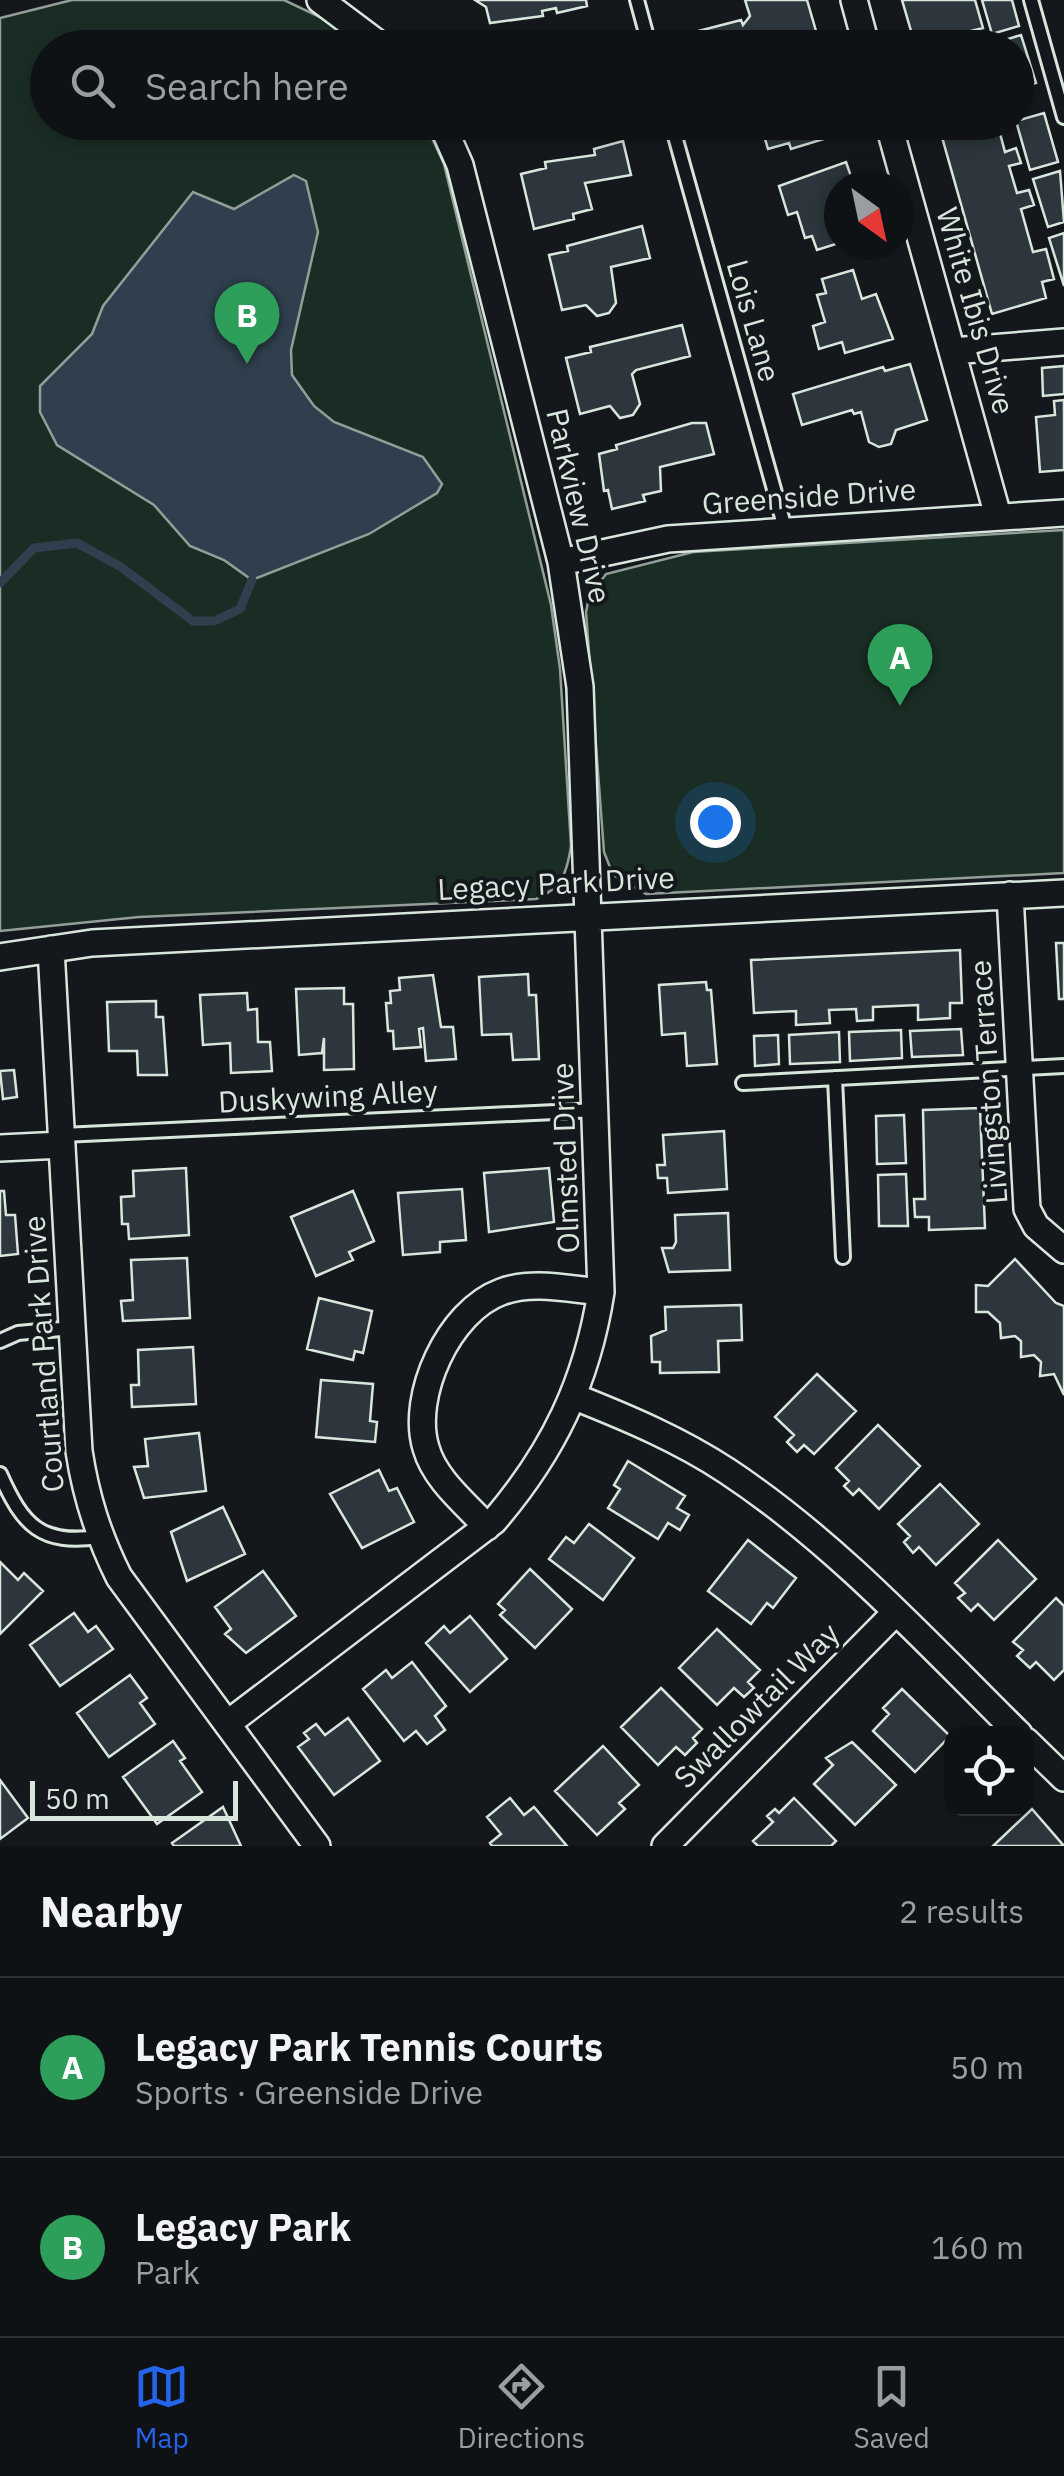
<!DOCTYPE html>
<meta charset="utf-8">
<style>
:root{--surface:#0f1215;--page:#181b1e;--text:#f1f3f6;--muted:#9b9ea0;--line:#2f3234;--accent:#2563eb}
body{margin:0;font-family:"IBM Plex Sans",sans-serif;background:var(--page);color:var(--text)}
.controls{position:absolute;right:30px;bottom:30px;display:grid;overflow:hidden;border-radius:20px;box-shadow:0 5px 15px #0003}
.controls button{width:90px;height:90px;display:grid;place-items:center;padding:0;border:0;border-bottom:2px solid var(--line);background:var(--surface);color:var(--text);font:50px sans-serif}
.compass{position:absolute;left:824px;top:170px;width:90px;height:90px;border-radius:50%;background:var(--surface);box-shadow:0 5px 15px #0003;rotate:147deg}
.scale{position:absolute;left:30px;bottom:25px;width:208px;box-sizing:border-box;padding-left:10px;border:5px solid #d8e6dc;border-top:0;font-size:28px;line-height:35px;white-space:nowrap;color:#d8e6dc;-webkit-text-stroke:8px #14181c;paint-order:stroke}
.you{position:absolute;left:715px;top:822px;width:35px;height:35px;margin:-25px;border:8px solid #fff;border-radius:50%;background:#1a73e8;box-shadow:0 0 0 15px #1a73e833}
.badge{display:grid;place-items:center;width:65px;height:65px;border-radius:50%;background:var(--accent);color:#fff;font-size:32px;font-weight:700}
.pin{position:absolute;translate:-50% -82px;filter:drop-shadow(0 2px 5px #0008)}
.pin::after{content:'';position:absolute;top:52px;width:35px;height:30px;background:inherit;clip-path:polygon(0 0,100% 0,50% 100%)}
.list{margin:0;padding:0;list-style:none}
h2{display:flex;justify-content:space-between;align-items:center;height:130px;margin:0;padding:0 40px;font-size:42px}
h2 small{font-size:32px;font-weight:400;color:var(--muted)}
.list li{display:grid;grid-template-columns:65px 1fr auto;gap:30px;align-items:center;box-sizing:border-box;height:180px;padding:0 40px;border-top:2px solid var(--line)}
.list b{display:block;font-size:38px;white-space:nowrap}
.list p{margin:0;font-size:32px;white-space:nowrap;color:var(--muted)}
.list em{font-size:32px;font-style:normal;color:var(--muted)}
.icon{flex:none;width:55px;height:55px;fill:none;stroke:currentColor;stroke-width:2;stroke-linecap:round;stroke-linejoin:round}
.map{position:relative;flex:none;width:1064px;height:1846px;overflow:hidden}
.search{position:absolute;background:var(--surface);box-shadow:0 5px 15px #0003;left:30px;right:30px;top:30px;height:110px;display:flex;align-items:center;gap:25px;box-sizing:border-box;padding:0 35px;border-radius:55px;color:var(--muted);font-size:38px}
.sheet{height:490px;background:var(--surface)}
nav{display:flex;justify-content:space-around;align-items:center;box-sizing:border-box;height:140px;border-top:2px solid var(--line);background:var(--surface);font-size:28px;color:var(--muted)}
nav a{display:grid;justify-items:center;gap:5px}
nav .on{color:var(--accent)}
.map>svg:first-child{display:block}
.green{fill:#1a2d24;stroke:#939e99;stroke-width:2.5}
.water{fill:#2f3f4d;stroke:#939e99;stroke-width:2.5}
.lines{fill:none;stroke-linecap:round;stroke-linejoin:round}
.stream{stroke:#2f3f4d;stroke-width:9}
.building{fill:#2c363c;stroke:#d8e6dc;stroke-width:2.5}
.service-casing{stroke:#d8e6dc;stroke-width:18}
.minor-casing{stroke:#d8e6dc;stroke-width:30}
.service{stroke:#14181c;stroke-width:12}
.minor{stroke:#14181c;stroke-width:25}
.labels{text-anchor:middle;stroke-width:8;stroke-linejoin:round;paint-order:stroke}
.street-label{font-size:30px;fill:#d8e6dc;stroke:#14181c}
</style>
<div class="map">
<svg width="1064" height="1846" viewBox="0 0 1064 1846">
<rect width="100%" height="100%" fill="#14181c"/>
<path class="green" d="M72 0H284L322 18 363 47 48 48V122L425 123 444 164 551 605 560 669 571 846C567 873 562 888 536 899L139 917 0 931V18Z
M1064 530V873L646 894 613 875 604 852 586 612 589 597 606 574 693 552Z"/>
<path class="water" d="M294 175 306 181 318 232 291 350 292 375 314 406 334 422 423 457 442 484 437 493 369 534 252 580 224 560 190 546 154 505 57 445 40 412V386L92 334 103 306 193 192 234 209Z"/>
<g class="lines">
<path class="stream" d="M0 583 34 548 77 543 121 567 193 621H214L240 609 252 580"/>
</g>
<path class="building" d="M475 0H586L587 6 557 13 556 8 542 11 543 16 490 23 486 7Z
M745 0H807L816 31 772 48H695L691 33 741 20 743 25 750 16Z
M902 0H975L983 28 971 31 975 48H916Z
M982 0H1012L1019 26 992 34Z
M1021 35 1036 83 1016 89V48H996L995 43Z
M1044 113 1058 162 1030 170 1016 121Z
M760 122H833L837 135 791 149 789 143 768 149Z
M997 122 1005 152 1016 148 1021 163 1009 166 1017 193 1029 190 1034 205 1021 209 1033 252 1046 249 1054 279 1042 282 1046 298 992 314 942 137Z
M623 141 631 175 585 183 592 209 573 214 574 219 534 229 521 174 546 168 545 162 595 155 594 149Z
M846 162 854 185H839V243L817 250 812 236 805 238 797 212 788 215 779 186Z
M1060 171 1064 222 1048 227 1033 179Z
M642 226 650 258 611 267 616 303 609 313 597 316 586 305 562 310 549 255 568 251 567 246Z
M1064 233V286L1049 238Z
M853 270 862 299 876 294 893 339 845 353 842 342 819 349 813 326 825 322 817 295 826 293 822 279Z
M682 325 690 356 636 370 632 374 640 404 633 415 620 418 610 406 580 414 566 358 591 352 590 347Z
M910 364 927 420 896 430 891 444 879 447 869 442 861 412 854 414 852 410 802 425 793 394 883 367 885 371Z
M1064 366V394L1043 396 1042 368Z
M1064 400V470L1040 472 1036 417 1055 415 1054 401Z
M692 423H706L714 454 660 467 661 491 643 495 645 501 612 509 608 490 604 491 599 454 617 449 616 445Z
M1056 943H1064V999H1059Z
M960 950 962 1003H950V1018L918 1020V1005L873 1007V1020L857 1021 856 1009 829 1010 830 1023 796 1025V1011L754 1013 751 960Z
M528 974 529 995H536L539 1059 513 1060 511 1034 482 1035 479 977Z
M433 975 441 1027H453L456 1059 426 1061 423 1028 419 1029 421 1047 394 1049 393 1031H388L386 1003H391L390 991 400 990 399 978Z
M706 982 707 990H711L717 1064 687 1066 685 1033 662 1035 659 985Z
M344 988V1004H353L354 1069 324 1070V1038L322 1053 299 1055 296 989Z
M247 993 248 1010 257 1009 258 1042H270L272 1071 231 1073 230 1043 203 1045 200 995Z
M156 1001V1017H163L167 1075H138L137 1051H109L107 1002Z
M961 1029 963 1055 912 1057 910 1031Z
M901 1030 902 1058 850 1061 849 1032Z
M839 1032 840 1062 790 1064 789 1035Z
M778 1035 779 1064 755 1066 754 1036Z
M14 1070 17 1097 3 1099 0 1071Z
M980 1108 985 1228 929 1230V1217H915L914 1199H925L923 1110Z
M904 1115 906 1163 877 1164 876 1116Z
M724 1131 727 1189 668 1193 667 1178H658L657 1165H665L663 1135Z
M186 1168 189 1235 129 1239 128 1224H122L121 1197 134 1196 133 1171Z
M549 1168 554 1222 489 1232 484 1173Z
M906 1174 908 1226H879L878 1175Z
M462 1189 466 1240 440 1242V1252L403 1255 398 1193Z
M0 1191H4L6 1215H15L18 1254 0 1256Z
M353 1191 374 1241 349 1252 353 1260 316 1276 291 1217Z
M728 1213 730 1270 669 1272 662 1248H673L676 1242 675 1215Z
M187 1258 190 1318 123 1321 121 1301 133 1300 131 1260Z
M1015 1259 1056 1303 1064 1306V1395L1054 1374 1040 1376 1041 1362 1034 1355 1021 1357V1341L1015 1336 1001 1338 1000 1323 988 1312H976V1285L988 1286Z
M319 1298 372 1311 363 1353 355 1351 353 1360 307 1349Z
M741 1305 742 1340 718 1341 719 1372 660 1373V1362H652L651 1336 666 1330 665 1307Z
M193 1347 196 1404 132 1407 131 1385H139L138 1350Z
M817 1374 856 1411 814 1454 804 1445 797 1452 787 1442 794 1435 775 1417Z
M321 1380 373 1384 370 1421 377 1422 375 1442 316 1437Z
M878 1425 920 1466 879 1509 859 1489 853 1495 844 1486 849 1481 836 1468Z
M199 1433 206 1491 144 1498 134 1467 148 1466 145 1439Z
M628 1461 685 1496 677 1508 689 1515 680 1530 668 1523 658 1539 608 1508 620 1489 614 1485Z
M379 1470 389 1491 397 1488 414 1522 362 1548 330 1494Z
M940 1484 979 1524 936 1565 919 1547 913 1553 904 1542 910 1536 898 1524Z
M223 1507 245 1554 187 1581 171 1532Z
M589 1524 634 1558 603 1600 549 1559 566 1537 574 1543Z
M748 1540 796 1578 773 1608 767 1603 751 1624 708 1591Z
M998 1540 1036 1579 994 1620 978 1604 971 1611 958 1598 965 1593 955 1583Z
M0 1562 18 1580 24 1573 43 1591 0 1634Z
M530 1569 572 1609 535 1648 500 1615 505 1610 498 1604Z
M263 1571 296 1616 246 1653 225 1634 231 1629 215 1607Z
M1056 1598 1064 1606V1670L1054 1680 1036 1662 1030 1668 1017 1656 1023 1650 1013 1642Z
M74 1613 88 1632 96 1626 113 1649 60 1686 30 1645Z
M470 1616 507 1659 470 1692 426 1643 444 1626 450 1633Z
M717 1629 760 1670 748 1682 754 1688 744 1697 734 1688 717 1705 679 1668Z
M412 1662 446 1706 435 1716 445 1730 427 1744 416 1731 404 1741 363 1689 386 1670 392 1678Z
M130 1675 147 1698 140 1703 155 1724 109 1757 77 1713Z
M661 1688 702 1729 693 1738 697 1743 685 1755 676 1747 658 1765 621 1727Z
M902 1689 950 1736 915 1772 873 1731 889 1714 883 1708Z
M348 1718 380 1761 334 1795 298 1747 309 1739 304 1733 316 1724 325 1735Z
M173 1741 185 1758 180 1761 202 1792 157 1824 123 1777Z
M852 1742 896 1785 855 1825 814 1784 833 1765 826 1758Z
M603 1746 639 1785 619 1803 625 1809 597 1835 555 1791Z
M0 1780 28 1818 0 1839Z
M510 1798 524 1815 534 1807 567 1846H492L490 1843 501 1834 487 1817Z
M794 1798 836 1841 831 1846H758L753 1841 773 1822 767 1816 775 1809 779 1813Z
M223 1807 241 1846H174L172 1843Z
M1032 1809 1064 1846H993Z"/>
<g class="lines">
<g class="service-casing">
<path id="service" d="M637 0 650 48
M1031 0 1064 117
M671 122 786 532
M835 1078 843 1257
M743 1083 1064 1066
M62 1135 597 1110
M0 1341 18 1333 72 1328
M0 1474C23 1526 41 1545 99 1537"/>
</g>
<g class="minor-casing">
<path id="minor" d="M320 0 384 48
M854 0 867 48
M888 122 998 516
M952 351 1064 342
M561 562 668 539 1064 513
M1010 895 1027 1209 1036 1226 1064 1250
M51 949 79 1451C86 1497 98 1535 119 1577L317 1846
M0 957 92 943 1064 893
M0 1148 62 1145
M575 1397C628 1418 680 1440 727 1471 836 1543 926 1642 1019 1734
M487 1527C466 1504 435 1480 426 1448 410 1396 449 1311 501 1292 532 1280 569 1289 601 1292
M227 1724 494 1521C553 1452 587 1382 601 1292L580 687 561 562 460 165 441 122
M1026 1741 1064 1778
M665 1846 896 1612"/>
</g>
<use href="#service" class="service"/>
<use href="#minor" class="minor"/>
</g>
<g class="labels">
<g class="street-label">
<text transform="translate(975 311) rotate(74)" y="10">White Ibis Drive</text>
<text transform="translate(753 321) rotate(74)" y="10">Lois Lane</text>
<text transform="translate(809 497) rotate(-4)" y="10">Greenside Drive</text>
<text transform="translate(578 506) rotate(77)" y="10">Parkview Drive</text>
<text transform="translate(556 884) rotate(-3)" y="10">Legacy Park Drive</text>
<text transform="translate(989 1082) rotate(-94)" y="10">Livingston Terrace</text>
<text transform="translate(328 1097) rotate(-3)" y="10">Duskywing Alley</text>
<text transform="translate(566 1158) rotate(-92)" y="10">Olmsted Drive</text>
<text transform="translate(44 1354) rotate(-94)" y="10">Courtland Park Drive</text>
<text transform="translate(757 1706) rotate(-45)" y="10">Swallowtail Way</text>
</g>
</g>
</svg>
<div class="controls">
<button><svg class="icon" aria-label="locate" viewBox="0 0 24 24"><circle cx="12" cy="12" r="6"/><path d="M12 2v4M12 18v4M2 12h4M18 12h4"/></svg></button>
</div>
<svg class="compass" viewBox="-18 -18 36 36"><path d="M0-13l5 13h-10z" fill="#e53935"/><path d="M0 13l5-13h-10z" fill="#9b9ea0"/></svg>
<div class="scale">50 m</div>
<div class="you"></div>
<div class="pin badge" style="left:900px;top:706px;background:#2e9e5b">A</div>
<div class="pin badge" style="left:247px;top:364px;background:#2e9e5b">B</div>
<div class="search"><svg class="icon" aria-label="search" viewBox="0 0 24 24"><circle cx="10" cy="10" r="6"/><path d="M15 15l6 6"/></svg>Search here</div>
</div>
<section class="sheet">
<h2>Nearby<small>2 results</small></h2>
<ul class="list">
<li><span class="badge" style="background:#2e9e5b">A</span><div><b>Legacy Park Tennis Courts</b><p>Sports · Greenside Drive</p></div><em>50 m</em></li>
<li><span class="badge" style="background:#2e9e5b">B</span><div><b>Legacy Park</b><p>Park</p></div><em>160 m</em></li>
</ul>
</section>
<nav>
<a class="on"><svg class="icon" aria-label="map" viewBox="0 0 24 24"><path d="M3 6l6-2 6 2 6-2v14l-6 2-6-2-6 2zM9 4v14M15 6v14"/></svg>Map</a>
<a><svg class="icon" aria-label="directions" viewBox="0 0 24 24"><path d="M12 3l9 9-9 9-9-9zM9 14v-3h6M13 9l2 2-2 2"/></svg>Directions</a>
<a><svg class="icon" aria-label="saved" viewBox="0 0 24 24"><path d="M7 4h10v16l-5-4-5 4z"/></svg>Saved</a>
</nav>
